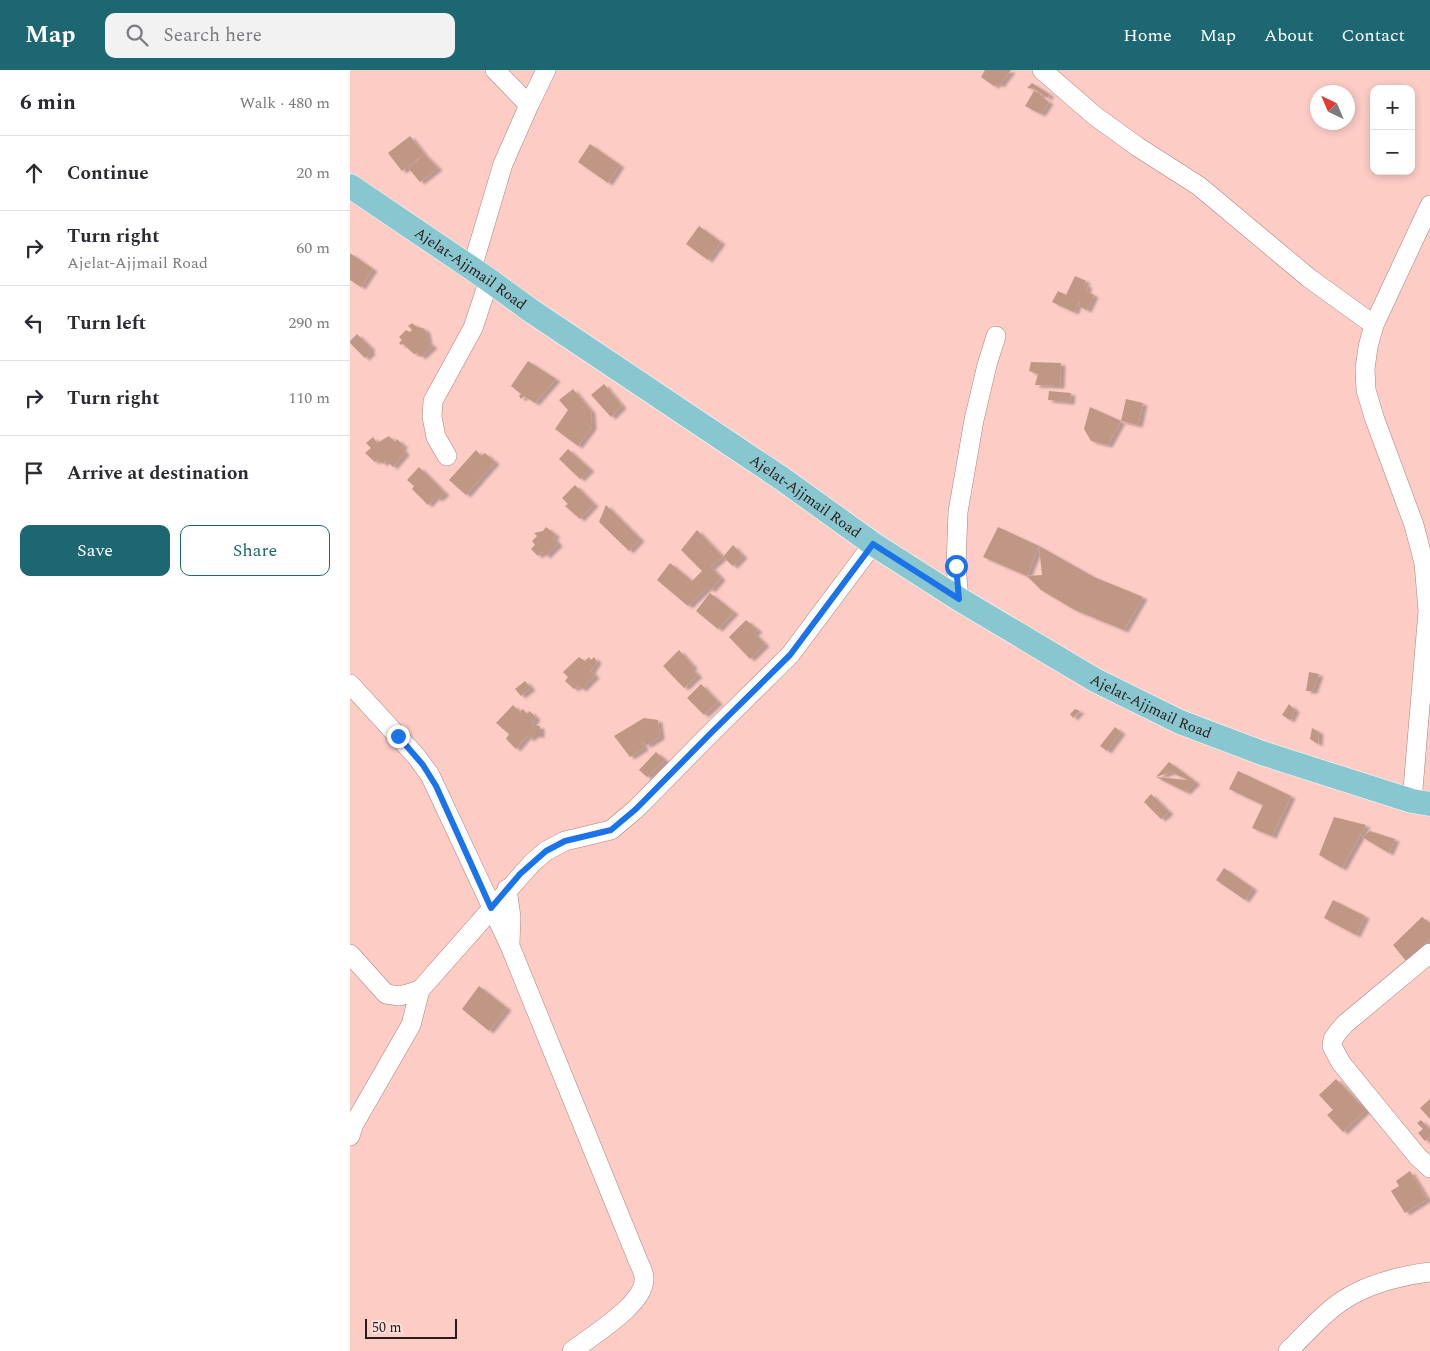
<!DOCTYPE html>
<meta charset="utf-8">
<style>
:root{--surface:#fff;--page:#f2f2f3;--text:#2b2b33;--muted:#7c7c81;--line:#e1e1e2;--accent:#1c6771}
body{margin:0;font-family:Spectral,serif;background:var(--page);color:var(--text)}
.controls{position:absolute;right:15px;top:15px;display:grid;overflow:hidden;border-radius:10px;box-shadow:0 2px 8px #0003}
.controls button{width:45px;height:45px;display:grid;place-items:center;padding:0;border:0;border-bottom:1px solid var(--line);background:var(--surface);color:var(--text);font:25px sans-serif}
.compass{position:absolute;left:960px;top:15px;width:45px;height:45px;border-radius:50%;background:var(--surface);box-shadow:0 2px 8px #0003;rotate:316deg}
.scale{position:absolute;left:15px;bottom:12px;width:92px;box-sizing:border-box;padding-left:5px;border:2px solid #2b1a18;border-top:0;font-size:14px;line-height:18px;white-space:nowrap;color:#2b1a18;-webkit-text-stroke:4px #fcdeda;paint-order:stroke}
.stop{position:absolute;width:15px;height:15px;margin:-11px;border:4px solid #1a73e8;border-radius:50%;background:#fff}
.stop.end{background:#1a73e8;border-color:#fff;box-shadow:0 1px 5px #0008}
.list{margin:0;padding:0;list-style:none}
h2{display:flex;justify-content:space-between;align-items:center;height:65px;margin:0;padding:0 20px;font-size:21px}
h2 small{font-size:16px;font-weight:400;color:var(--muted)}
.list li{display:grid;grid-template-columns:32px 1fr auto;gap:15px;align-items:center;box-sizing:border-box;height:75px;padding:0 20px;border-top:1px solid var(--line)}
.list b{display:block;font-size:19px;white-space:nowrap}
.list p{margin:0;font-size:16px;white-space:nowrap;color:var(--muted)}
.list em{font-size:16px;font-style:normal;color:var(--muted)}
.actions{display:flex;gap:10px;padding:15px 20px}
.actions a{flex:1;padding:11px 0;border:1px solid var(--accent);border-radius:10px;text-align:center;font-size:18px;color:var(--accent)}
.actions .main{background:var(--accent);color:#fff}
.icon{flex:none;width:28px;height:28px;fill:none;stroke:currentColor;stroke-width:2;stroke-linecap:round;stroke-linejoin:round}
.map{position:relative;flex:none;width:1080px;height:1281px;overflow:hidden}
header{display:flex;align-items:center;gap:30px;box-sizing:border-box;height:70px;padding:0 25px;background:var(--accent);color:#fff}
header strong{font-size:24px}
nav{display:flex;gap:28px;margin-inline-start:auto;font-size:18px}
.search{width:350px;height:45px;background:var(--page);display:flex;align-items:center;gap:12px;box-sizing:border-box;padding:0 18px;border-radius:10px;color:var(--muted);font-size:19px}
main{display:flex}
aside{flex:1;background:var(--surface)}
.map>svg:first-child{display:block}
.building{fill:#bf9784;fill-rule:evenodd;filter:url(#shadow)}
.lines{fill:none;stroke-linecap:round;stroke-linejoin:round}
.minor-casing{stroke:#ab807a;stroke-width:20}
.major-casing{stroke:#fff;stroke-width:25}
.minor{stroke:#fff;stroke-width:19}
.major{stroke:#88c7d0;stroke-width:24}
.route{stroke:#1a73e8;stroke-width:6}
.labels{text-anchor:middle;stroke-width:5;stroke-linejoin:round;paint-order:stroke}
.street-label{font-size:15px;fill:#2b1a18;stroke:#fcdeda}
</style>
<header>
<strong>Map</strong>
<div class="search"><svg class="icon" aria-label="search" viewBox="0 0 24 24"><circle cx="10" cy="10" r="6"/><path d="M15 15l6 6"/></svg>Search here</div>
<nav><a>Home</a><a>Map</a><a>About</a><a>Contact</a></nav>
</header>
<main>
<aside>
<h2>6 min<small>Walk · 480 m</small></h2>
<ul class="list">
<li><svg class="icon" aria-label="ahead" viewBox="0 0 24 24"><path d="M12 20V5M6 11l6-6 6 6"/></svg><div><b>Continue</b></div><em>20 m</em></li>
<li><svg class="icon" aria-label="right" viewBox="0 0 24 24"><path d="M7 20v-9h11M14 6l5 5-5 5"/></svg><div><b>Turn right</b><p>Ajelat-Ajjmail Road</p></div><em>60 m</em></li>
<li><svg class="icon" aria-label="left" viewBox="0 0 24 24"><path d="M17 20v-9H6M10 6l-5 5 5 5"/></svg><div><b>Turn left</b></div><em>290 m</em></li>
<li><svg class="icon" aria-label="right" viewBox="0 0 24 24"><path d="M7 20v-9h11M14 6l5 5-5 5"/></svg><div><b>Turn right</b></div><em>110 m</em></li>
<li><svg class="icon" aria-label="arrive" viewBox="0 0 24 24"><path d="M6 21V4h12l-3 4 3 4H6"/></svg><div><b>Arrive at destination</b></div></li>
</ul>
<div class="actions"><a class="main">Save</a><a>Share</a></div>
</aside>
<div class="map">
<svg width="1080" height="1281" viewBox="0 0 1080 1281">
<defs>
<filter id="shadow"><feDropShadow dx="4.5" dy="2.5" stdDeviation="1" flood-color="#0004"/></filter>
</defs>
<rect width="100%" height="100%" fill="#fcccc5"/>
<path class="building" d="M635 0H661L650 15 647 13 644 16 631 7Z
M682 13 699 24 698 28 684 19 677 18Z
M684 21 690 23 691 27 699 32 691 44 675 36Z
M60 66 74 84 52 101 38 83Z
M240 74 270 95 258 113 228 92Z
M74 84 88 98 70 112 59 99Z
M349 156 371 172 358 190 336 174Z
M0 183 23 199 11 217 0 210Z
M725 206 736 211 734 214 738 216 736 221 744 225 737 240 730 237 729 231 724 242 702 232 708 221 716 225Z
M62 253 67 257 73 258 76 261 78 272 83 276 71 287 67 283 64 284 53 274 51 275 49 273 52 270 49 267 56 260 60 262 62 260 58 256Z
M7 264 21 278 19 280 21 282 15 288 0 273V271Z
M178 291 206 309 185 333 174 326 171 329 169 326 171 324 161 316Z
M681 292 711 293 710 316 685 315 688 304 679 301Z
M254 314 272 336 261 347 241 325Z
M223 319 241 341 242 357 228 376 205 359 218 340 209 330Z
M699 321 721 323 720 332 698 330Z
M776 329 793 333 788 355 771 351 758 375 741 371 734 359 740 337 771 351Z
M39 366 45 372 47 369 54 376 51 377 55 383 43 397 36 390 33 394 28 389 25 392 15 383 21 378 16 373 23 367 27 373Z
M218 379 240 399 230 409 209 389Z
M126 380 131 386 135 383 145 392 116 425 99 410Z
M69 397 95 423 88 429 85 427 78 435 62 419 64 416 57 410Z
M225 415 244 434 230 449 215 436 218 434 212 428Z
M256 435 290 469 279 481 249 452Z
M196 457 206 465 203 467 208 474 196 486 192 482 188 486 181 479 185 475 182 471 187 466 184 463 193 461Z
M648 457 689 476 744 507 793 527 774 560 725 540 691 520 677 506 692 505 689 476 677 506 633 487Z
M347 460 373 487 361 497 371 508 361 520 358 517 338 536 307 510 320 493 342 511 352 501 331 480Z
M383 475 393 486 383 496 373 487Z
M360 523 384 542 368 559 346 541Z
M396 550 408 560 404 563 415 574 400 589 379 567Z
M329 580 343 596 341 598 348 605 334 618 313 596Z
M229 587 235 591 239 587 241 590 244 587 247 591 241 601 245 606 232 619 228 616 224 619 215 611 218 607 213 602Z
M959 602 969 604 963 621H956Z
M175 611 181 618 171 626 165 619Z
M351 614 368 632 354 645 337 628Z
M939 634 945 640 940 650 932 645Z
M163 635 170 642 173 639 177 644 180 641 186 648 182 653 184 656H190V665H184L180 669 177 666 166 679 156 669 159 664 146 653Z
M725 639 730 641 723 648 720 644Z
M294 648 308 650 310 667 297 675 291 671 294 678 280 687 264 666Z
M765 657 771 662 757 681 750 676Z
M962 658 969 662 968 674 960 669Z
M306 682 315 690 297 707 289 700Z
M819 692 846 712 836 722 806 707ZM821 702 838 710 806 707Z
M888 701 941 726 922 766 902 758 913 735 879 719Z
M801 724 819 742 811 749 794 732Z
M984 747 1016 755 992 798 969 785Z
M1020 761 1045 769 1039 783 1012 767Z
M874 798 903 818 895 830 866 810Z
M983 830 1015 846 1006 865 974 848Z
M1072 847 1080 853V869L1056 891 1043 875Z
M129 916 157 938 139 961 112 939Z
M986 1009 1016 1040 993 1062 977 1045 983 1040 969 1025Z
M1080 1029V1049L1070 1038Z
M1071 1050 1080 1060V1067L1075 1071 1068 1063 1073 1059 1067 1053Z
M1060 1101 1077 1129 1055 1143 1041 1121 1049 1116 1046 1111Z"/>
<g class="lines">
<g class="minor-casing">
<path id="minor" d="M145 0 179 35
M692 0 745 46 788 77 849 116 959 208 1024 255
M122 198 153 94 179 35 196 0
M97 386 86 367 82 347 83 331 123 258 139 210
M609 529 606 496 608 442 624 350 637 295 646 266
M0 614 66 686 80 705 160 876 289 1193C291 1197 294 1203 294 1208 296 1234 241 1266 222 1281
M1062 731 1078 541 1074 493 1064 455 1024 347 1016 320 1015 299 1018 277 1024 255 1080 135
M157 819 161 847 160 874
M1080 883 995 954 988 962 983 969 982 976 991 993 1068 1087 1080 1098
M0 884 36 924 50 926 70 920 182 793 196 781 215 771 261 760 286 739 361 663 440 585 523 474
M0 1066 4 1054 61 955 70 920
M938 1281C956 1264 972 1244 992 1231 1017 1214 1050 1206 1080 1202"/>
</g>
<g class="major-casing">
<g id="major">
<path id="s1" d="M0 116 139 210 180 240 431 408 523 474 609 529 745 610 830 652 912 683 1062 731 1080 734"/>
</g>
</g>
<use href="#minor" class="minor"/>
<use href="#major" class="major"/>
</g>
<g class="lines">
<path class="route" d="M48 666 73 695 86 716 141 838 170 804 196 781 215 771 261 760 286 739 361 663 440 585 523 474 609 529 606 496"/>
</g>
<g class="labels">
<g class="street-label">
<text dy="5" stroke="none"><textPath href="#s1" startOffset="146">Ajelat-Ajjmail Road</textPath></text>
<text dy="5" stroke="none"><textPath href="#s1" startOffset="551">Ajelat-Ajjmail Road</textPath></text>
<text dy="5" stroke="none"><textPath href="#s1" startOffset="956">Ajelat-Ajjmail Road</textPath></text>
</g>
</g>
</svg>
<div class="controls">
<button>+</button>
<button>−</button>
</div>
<svg class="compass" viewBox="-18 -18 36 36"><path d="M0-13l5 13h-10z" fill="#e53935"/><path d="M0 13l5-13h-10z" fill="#7c7c81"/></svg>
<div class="scale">50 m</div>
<div class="stop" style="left:606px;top:496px"></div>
<div class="stop end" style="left:48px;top:666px"></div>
</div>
</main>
